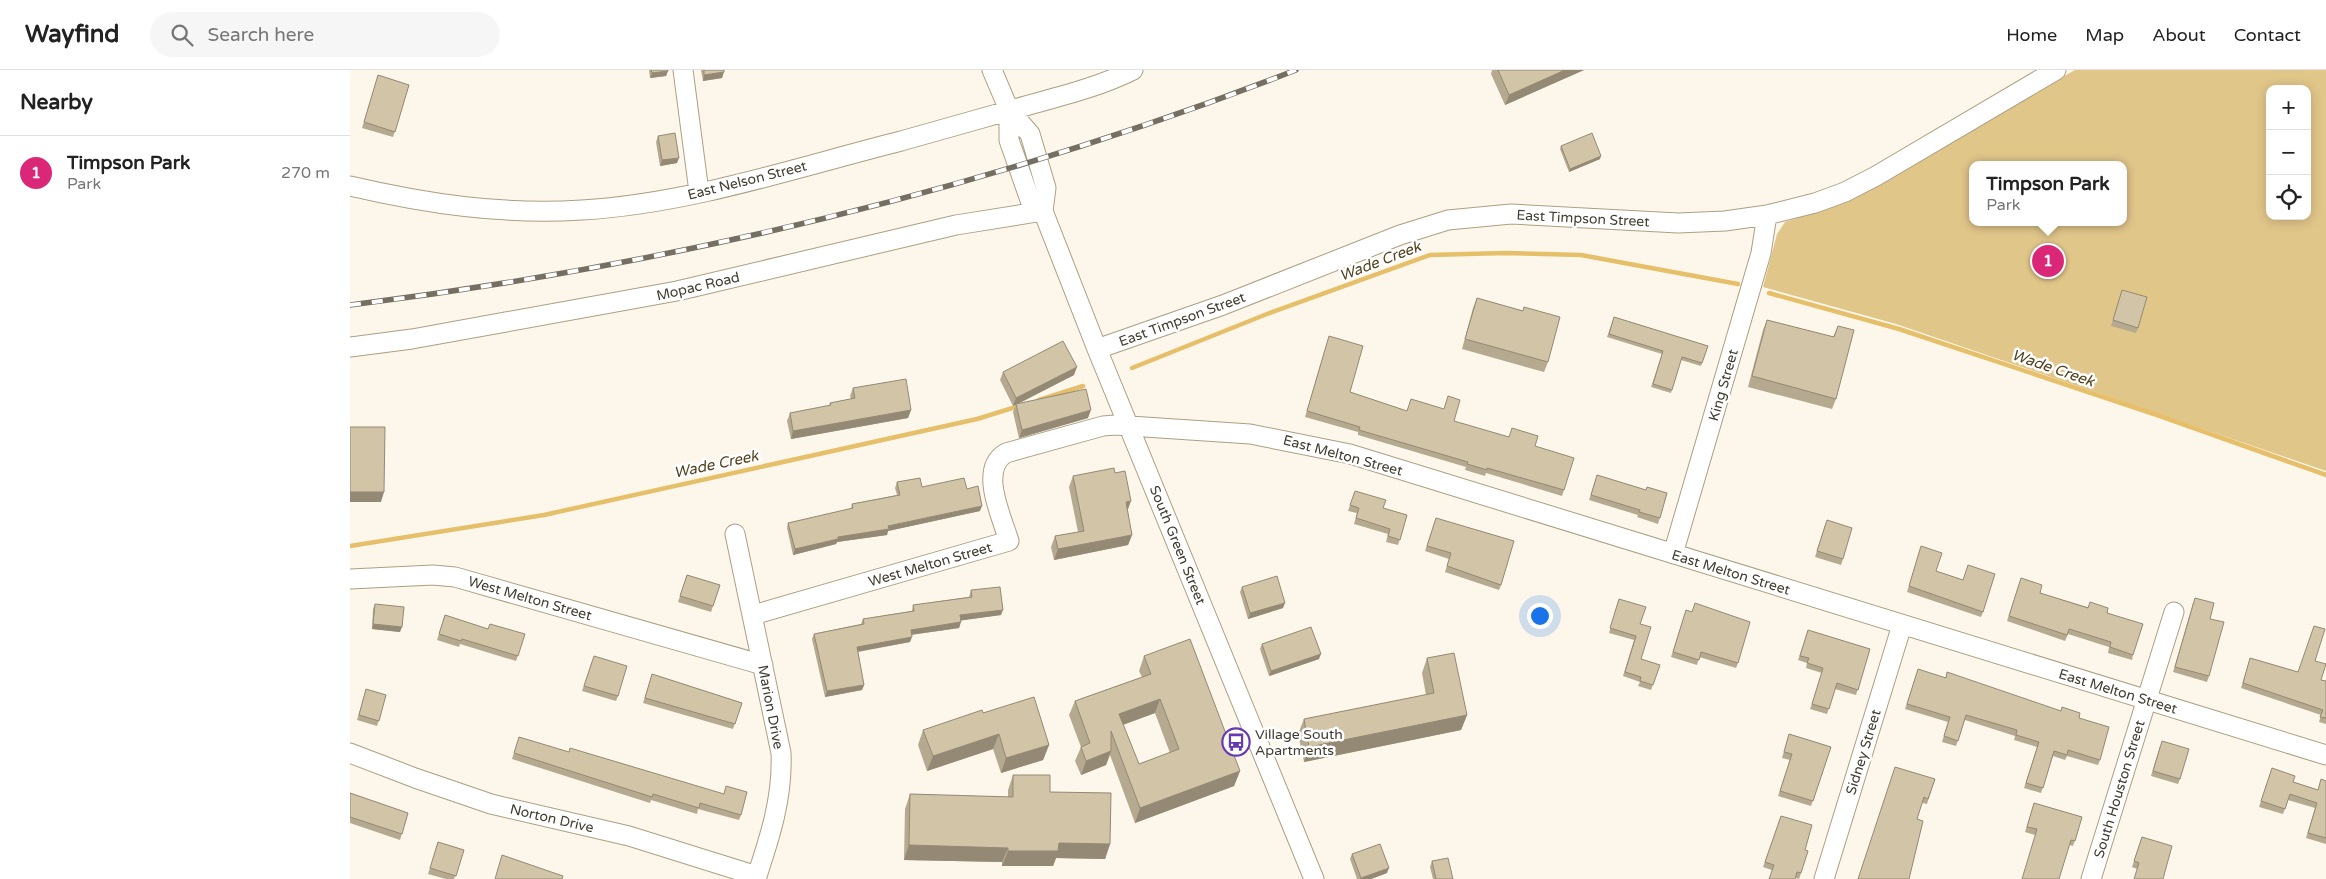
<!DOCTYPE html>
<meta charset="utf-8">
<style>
:root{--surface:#fff;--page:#f6f6f6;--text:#222;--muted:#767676;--line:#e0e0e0;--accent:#db2777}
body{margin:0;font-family:"Varela Round",sans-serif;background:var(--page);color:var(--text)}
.controls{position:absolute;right:15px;top:15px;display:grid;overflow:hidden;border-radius:10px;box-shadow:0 2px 12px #0003}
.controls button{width:45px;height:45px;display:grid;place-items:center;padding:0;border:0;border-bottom:1px solid var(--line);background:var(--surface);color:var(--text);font:25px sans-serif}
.you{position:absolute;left:1189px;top:545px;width:18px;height:18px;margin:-12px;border:4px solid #fff;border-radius:50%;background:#1a73e8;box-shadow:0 0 0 8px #1a73e833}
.badge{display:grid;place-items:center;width:32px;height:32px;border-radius:50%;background:var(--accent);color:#fff;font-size:16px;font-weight:700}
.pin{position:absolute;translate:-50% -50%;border:2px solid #fff;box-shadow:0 1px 5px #0006}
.popup{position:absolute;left:1619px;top:91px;width:158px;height:65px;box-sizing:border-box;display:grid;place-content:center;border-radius:10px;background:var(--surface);filter:drop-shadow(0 1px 4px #0005);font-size:16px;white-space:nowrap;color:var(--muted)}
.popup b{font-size:19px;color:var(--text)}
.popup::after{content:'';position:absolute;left:50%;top:100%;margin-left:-10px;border:10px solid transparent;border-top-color:var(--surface)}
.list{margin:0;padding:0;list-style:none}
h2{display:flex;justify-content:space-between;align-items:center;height:65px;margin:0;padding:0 20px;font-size:21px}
h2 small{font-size:16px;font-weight:400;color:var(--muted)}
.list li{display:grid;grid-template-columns:32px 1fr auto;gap:15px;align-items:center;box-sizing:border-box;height:75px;padding:0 20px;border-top:1px solid var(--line)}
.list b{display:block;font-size:19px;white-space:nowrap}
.list p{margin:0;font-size:16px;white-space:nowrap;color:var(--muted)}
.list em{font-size:16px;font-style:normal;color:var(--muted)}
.icon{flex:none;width:28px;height:28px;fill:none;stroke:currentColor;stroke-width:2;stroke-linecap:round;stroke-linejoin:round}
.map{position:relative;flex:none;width:1976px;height:809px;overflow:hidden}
header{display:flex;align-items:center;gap:30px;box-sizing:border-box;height:70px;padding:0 25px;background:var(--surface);border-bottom:1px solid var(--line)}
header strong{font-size:24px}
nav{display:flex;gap:28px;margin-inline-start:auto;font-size:18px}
.search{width:350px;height:45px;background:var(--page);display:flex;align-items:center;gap:12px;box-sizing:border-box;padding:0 18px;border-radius:28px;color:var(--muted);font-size:19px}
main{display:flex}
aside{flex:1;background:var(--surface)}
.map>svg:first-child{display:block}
.green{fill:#e1c68a;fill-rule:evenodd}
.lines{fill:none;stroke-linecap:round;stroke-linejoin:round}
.stream{stroke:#e5bf69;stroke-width:4.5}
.minor-casing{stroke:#ac9f82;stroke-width:21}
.minor{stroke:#fff;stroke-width:19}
.rail-casing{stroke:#756f63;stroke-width:5.5}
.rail{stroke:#fff;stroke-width:4;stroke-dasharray:11;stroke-linecap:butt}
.wall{fill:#b5a98f;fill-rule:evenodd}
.shaded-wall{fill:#938974}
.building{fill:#d2c4a6;stroke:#938974;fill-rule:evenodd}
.labels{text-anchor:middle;stroke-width:5;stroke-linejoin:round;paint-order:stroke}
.street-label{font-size:14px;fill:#413c30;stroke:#fff}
.poi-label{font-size:14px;fill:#413c30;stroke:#fff;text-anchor:start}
.water-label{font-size:15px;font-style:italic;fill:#51411d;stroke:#fff}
</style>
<header>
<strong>Wayfind</strong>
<div class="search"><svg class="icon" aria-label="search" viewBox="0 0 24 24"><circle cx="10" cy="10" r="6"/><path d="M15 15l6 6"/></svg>Search here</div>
<nav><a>Home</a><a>Map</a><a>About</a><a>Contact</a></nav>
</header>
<main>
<aside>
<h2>Nearby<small></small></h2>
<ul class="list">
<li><span class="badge">1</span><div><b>Timpson Park</b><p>Park</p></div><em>270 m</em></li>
</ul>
</aside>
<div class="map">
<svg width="1976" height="809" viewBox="0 0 1976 809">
<rect width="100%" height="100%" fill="#fdf7eb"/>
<path class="green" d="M1725 0H1976V401L1546 254 1413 217 1427 164 1435 152 1481 137ZM1920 19H1957V146H1920ZM1623 95H1773V152H1623Z"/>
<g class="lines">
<path class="stream" d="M1419 223 1549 259 1807 345 1976 405
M782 298 917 244 1080 185 1155 183 1231 185 1388 214
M689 330 733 316
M0 476 194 445 627 349 669 336"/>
<g class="minor-casing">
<path id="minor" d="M333 0 349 122
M642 0 659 40 680 64 696 118 693 141 747 279 964 809
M659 40V70L680 130 693 141
M0 116C77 134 153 145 232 140 339 134 448 97 551 71 591 60 629 49 668 38 707 27 747 18 783 0
M0 277 62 269 327 221 606 155 693 141
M747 279 873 235 1050 165 1098 150 1161 144 1328 153 1375 151 1417 145 1465 133 1495 122 1526 106 1706 0
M385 464 431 683C433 727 420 767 406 809
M1323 484 1411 183 1417 145
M0 509 83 505 105 507 413 595
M403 545 659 471C652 447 628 399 656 383L753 356 765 355 900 364 1000 384 1976 685
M0 683 65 708 141 734 279 766 407 806
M1474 809 1552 555
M1741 809 1824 542"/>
</g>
<use href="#minor" class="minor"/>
<g class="rail-casing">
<path id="rail" d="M0 235C322 195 643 118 946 0"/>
</g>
<use href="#rail" class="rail"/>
</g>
<path class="wall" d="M299 0H318L316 6 300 8Z
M351 0H374L372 8 353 11Z
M1142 0H1234L1155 35 1141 4Z
M28 5 59 15 43 67 12 58Z
M308 66 327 93 310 96 306 72Z
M1211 76 1250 89 1219 102 1210 79Z
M1772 220 1788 258 1786 263 1761 256Z
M1127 228 1173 241 1174 237 1198 292 1194 302 1112 279 1123 238Z
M1264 247 1358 276 1351 296 1331 290 1321 323 1301 317 1312 284 1257 267Z
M1417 250 1483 267 1488 256 1486 329 1482 339 1398 317 1413 260Z
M979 266 1000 322 1057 341 1104 351 1185 376 1214 420 1212 426 1136 403 1135 406 1115 400 1116 397 1008 365V362L955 347Z
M653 302 724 305 668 334 738 348 669 368 663 342 666 335 663 336 650 310Z
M503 318 561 340 558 348 441 369 437 351 440 343 479 336 480 333 501 329 500 326Z
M765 403 777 441 782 465 778 475 704 490 701 477 705 466 728 462 719 417 723 406Z
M1247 405 1296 420 1317 423 1308 454 1287 447 1288 445 1239 430Z
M547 412 572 417 617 419 630 441 538 461 537 465 487 472 486 474 443 485 437 458 438 453 501 439 502 434 547 425 545 418Z
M1005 421 1033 438 1057 445 1048 475 1036 472 1038 464 1004 454 1007 443 998 441Z
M1086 448 1151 515 1149 520 1095 502 1099 489 1075 481Z
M1475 455 1493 489 1491 495 1465 487Z
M1569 482 1586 501 1613 510 1633 542 1631 547 1557 522Z
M337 505 370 515 361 542 328 532Z
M1669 514 1690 523 1757 543 1783 585 1782 590 1758 583 1759 577 1718 564 1715 571 1657 551Z
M892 517 933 538 898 549 890 522Z
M621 520 651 545 611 550 609 558 561 565 560 572 508 582 514 615 512 620 475 627 462 569 464 564 511 554 513 549 562 541 563 535 619 527Z
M1269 529 1290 554 1291 589 1310 595 1301 620 1288 616 1290 612 1273 606 1284 570 1259 563Z
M1843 533 1860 549 1859 606 1857 612 1823 602Z
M25 534 50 562 22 559 23 539Z
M95 545 138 559 175 564 166 591 110 574 109 577 87 570Z
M1334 546 1388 593 1386 598 1349 587 1347 595 1321 587Z
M1458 560 1520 579 1506 625 1485 619 1477 644 1460 639 1472 603 1456 598 1457 593 1448 590Z
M912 574 969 589 919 606 910 579Z
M794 586 890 701 884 716 785 753 760 685 756 695 731 705 725 691 731 677 719 645 725 631 792 607 789 601ZM805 643 820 683 789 694 773 655Z
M1077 588 1117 645 1111 660 954 692 948 664 954 649 1076 625 1072 603Z
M1900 588 1948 602 1965 591 1971 610 1976 611V654L1969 652 1971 645 1891 618Z
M242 591 268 626 266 631 232 621Z
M302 604 392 633 383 659 293 633Z
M1566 605 1729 648 1750 690 1748 695 1717 686 1715 690 1703 686 1691 723 1674 718 1687 677 1664 670 1665 666 1615 650 1606 676 1592 672 1598 652 1555 639Z
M16 619 36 625 27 656 7 650Z
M633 643 699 675 693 690 651 703 643 679 577 701 568 675 573 660Z
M1439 664 1481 677 1461 736 1428 726 1440 690 1432 688Z
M169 667 391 745 389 750 348 739 347 744 301 730 300 733 162 689Z
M1810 676 1830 709 1828 714 1801 706Z
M1920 704 1968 720 1976 711V774L1956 768 1965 738 1938 730 1933 744 1909 737Z
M663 705 700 722 760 774 755 789 706 788 703 796H652V792L554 790 555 739 560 724 658 727V720Z
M1585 709 1577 734 1572 733 1567 749 1508 809Z
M0 723 58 743 50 770 0 753Z
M1684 733 1732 747 1723 776 1675 762Z
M1431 746 1455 780 1451 803 1449 809 1413 797Z
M1792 767 1813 809 1782 797Z
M88 772 114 780 104 809H96L78 804Z
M1002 784 1037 803 1021 809H1007L1000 789Z
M1082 791 1103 809H1083L1080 797Z"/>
<path class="shaded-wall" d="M1215 0H1234L1155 35 1159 25Z
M318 1 316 6 300 8 302 3Z
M374 2 372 8 353 11 354 5Z
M1251 86 1250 89 1219 102 1220 99Z
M329 88 327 93 310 96 312 90Z
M727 297 724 305 663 336 666 328Z
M561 340 558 348 441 369 443 361Z
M741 340 738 348 669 368 672 360Z
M0 422H34L31 432H0Z
M781 431 777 442 776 432Z
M632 436 630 441 538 461 537 465 487 472 486 474 443 485 445 479 488 467Z
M782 465 778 475 704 490 708 479Z
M935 533 933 538 898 549 900 543Z
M653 540 651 545 608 551 610 545Z
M611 552 609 558 559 565 561 560Z
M23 554 52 557 50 562 22 559Z
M562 567 560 572 505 582 507 577Z
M971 584 969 589 919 606 921 601Z
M514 615 512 620 475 627 477 621Z
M810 629 805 643 764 658 769 644Z
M1117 645 1111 660 954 692 959 677Z
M649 664 643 679 577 701 583 686Z
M699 675 693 690 651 703 656 688Z
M761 681 756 695 731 705 736 691Z
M890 701 884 716 785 753 790 738Z
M709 773 760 774 755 789 706 788 703 796H652L658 781Z
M559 775 658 778 652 792 554 790Z
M1039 798 1037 803 1021 809H1010L1011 808Z"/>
<path class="building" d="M301 0H318V1L302 3Z
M354 0H374V2L354 5Z
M1148 0H1215L1159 25Z
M28 5 59 15 45 62 14 52Z
M325 63 329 88 312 90 308 66Z
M1242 63 1251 86 1220 99 1211 76Z
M1772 220 1797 227 1788 258 1763 250Z
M1127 228 1173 241 1174 237 1210 247 1198 292 1115 269Z
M1264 247 1358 276 1352 293 1332 287 1322 320 1303 314 1313 281 1259 264Z
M1417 250 1484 267 1488 256 1504 260 1486 329 1402 306Z
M979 266 1013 276 1000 322 1057 341 1061 329 1094 339 1098 326 1110 330 1104 351 1159 367 1162 358 1188 366 1185 376 1224 388 1214 420 1137 398V400L1117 394 1118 392 1009 360 1010 357 957 341Z
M713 271 727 297 666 328 653 302Z
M556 309 561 340 443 361 440 343 481 335 480 333 505 328 503 318Z
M736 319 741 340 672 360 666 334Z
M0 357H35L34 422H0Z
M764 398 765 403 775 401 781 431 776 432 782 465 708 479 705 466 734 461 723 406Z
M1247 405 1296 420 1297 417 1317 423 1310 448 1289 442 1290 440 1241 425Z
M570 408 572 417 614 408 617 419 628 416 632 436 538 456 539 459 488 467V469L445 479 438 453 503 438 502 434 550 425 547 412Z
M1005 421 1036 430 1033 438 1057 445 1050 470 1038 466 1040 459 1006 448 1009 438 1000 435Z
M1086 448 1164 471 1151 515 1097 496 1101 483 1077 476Z
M1477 450 1502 458 1493 489 1467 481Z
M1571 476 1592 483 1586 501 1613 510 1618 495 1645 504 1633 542 1559 516Z
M337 505 370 515 363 536 330 526Z
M927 506 935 533 900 543 892 517Z
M1671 508 1692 515 1690 523 1738 538 1740 532 1758 538 1757 543 1793 554 1783 585 1760 577 1761 572 1719 559 1717 565 1659 546Z
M650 517 653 540 610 545 611 552 561 560 562 567 507 577 514 615 477 621 464 564 514 554 513 549 564 541 563 535 622 527 621 520Z
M1845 528 1864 533 1860 549 1874 552 1859 606 1825 597Z
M1269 529 1296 537 1290 554 1301 557 1291 589 1310 595 1303 615 1290 611 1291 607 1275 602 1286 566 1260 558Z
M1345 533 1400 552 1388 593 1351 582 1349 590 1323 582 1336 540 1342 542Z
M25 534 54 537 52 557 23 554Z
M95 545 138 559 140 554 175 564 168 586 112 569 111 571 89 564Z
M1964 556 1975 559 1965 591 1976 594 1971 610 1976 611V648L1970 647 1973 640 1893 613 1900 588 1948 602Z
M961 557 971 584 921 601 912 574Z
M1458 560 1520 579 1508 620 1487 613 1479 639 1462 634 1473 598 1457 593 1459 588 1450 586Z
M840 569 890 701 790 738 761 661V681L736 691 731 677 740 673 725 631 801 604 794 586ZM810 629 829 679 789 694 769 644Z
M1104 583 1117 645 959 677 954 649 1084 623 1077 588Z
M244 586 277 596 268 626 234 616Z
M1568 599 1596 608 1597 602 1711 641 1712 637 1730 643 1729 648 1759 657 1750 690 1718 680 1717 685 1704 681 1693 718 1676 713 1689 672 1666 665 1667 660 1616 645 1608 671 1594 666 1600 647 1557 634Z
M302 604 392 633 385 654 295 628Z
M16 619 36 625 29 651 9 645Z
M684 627 699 675 656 688 649 664 583 686 573 660 632 640 633 643Z
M1439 664 1481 677 1463 731 1430 721 1442 684 1434 682Z
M169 667 219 682 220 678 374 724 376 716 397 722 391 745 350 733 349 738 303 724 302 727 164 683Z
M1812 671 1839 679 1830 709 1803 701Z
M1545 697 1585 709 1578 729 1574 727 1567 749 1573 751 1559 809H1508Z
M1922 698 1945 706 1943 712 1968 720 1971 709 1976 711V768L1958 763 1967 733 1940 724 1935 739 1911 731Z
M663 705H700V722L761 723 760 774 709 773 708 781H658V778L559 775 560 724 663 727Z
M0 723 58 743 52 764 0 747Z
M1684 733 1732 747 1725 771 1721 770 1709 809H1672L1687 759 1677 757Z
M1431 746 1462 755 1455 780 1458 781 1451 803 1447 802 1445 809H1419L1424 795 1415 792Z
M1792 767 1822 776 1813 809H1784L1789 793 1784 791Z
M88 772 114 780 106 806 80 798Z
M1030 774 1039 798 1011 808 1002 784Z
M152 785 213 806 212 809H145Z
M1098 788 1103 809H1086L1082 791Z"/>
<defs>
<g id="bus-ring" transform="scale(1.4375)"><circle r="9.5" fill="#fff" stroke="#6639b1" stroke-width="1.5"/><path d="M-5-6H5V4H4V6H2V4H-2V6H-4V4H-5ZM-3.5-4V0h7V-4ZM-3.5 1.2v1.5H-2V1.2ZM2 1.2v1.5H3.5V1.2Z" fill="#6639b1"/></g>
</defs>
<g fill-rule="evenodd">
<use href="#bus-ring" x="886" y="672"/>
</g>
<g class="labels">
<g class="street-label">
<text transform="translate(397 110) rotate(-14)" y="5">East Nelson Street</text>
<text transform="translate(1233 148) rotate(3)" y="5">East Timpson Street</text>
<text transform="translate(348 216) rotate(-13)" y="5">Mopac Road</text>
<text transform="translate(832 249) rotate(-20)" y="5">East Timpson Street</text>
<text transform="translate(1373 315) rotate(-74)" y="5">King Street</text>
<text transform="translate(993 385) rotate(15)" y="5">East Melton Street</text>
<text transform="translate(828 475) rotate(68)" y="5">South Green Street</text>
<text transform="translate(580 494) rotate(-16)" y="5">West Melton Street</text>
<text transform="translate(1381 502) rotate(17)" y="5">East Melton Street</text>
<text transform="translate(180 528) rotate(16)" y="5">West Melton Street</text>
<text transform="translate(1768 621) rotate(17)" y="5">East Melton Street</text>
<text transform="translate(421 637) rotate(79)" y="5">Marion Drive</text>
<text transform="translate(1513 682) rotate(-73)" y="5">Sidney Street</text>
<text transform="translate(1769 719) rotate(-73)" y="5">South Houston Street</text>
<text transform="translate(202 748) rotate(13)" y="5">Norton Drive</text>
</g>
<g class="poi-label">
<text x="905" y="669">Village South<tspan x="905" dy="16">Apartments</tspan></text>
</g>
<g class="water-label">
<text transform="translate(1030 191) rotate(-21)" y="5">Wade Creek</text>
<text transform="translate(1703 298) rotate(19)" y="5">Wade Creek</text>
<text transform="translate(366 394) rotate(-12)" y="5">Wade Creek</text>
</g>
</g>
</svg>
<div class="controls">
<button>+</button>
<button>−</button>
<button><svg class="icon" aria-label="locate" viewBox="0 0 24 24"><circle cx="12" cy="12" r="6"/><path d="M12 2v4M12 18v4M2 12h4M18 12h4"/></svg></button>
</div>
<div class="you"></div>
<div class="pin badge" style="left:1698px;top:191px">1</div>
<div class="popup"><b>Timpson Park</b>Park</div>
</div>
</main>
